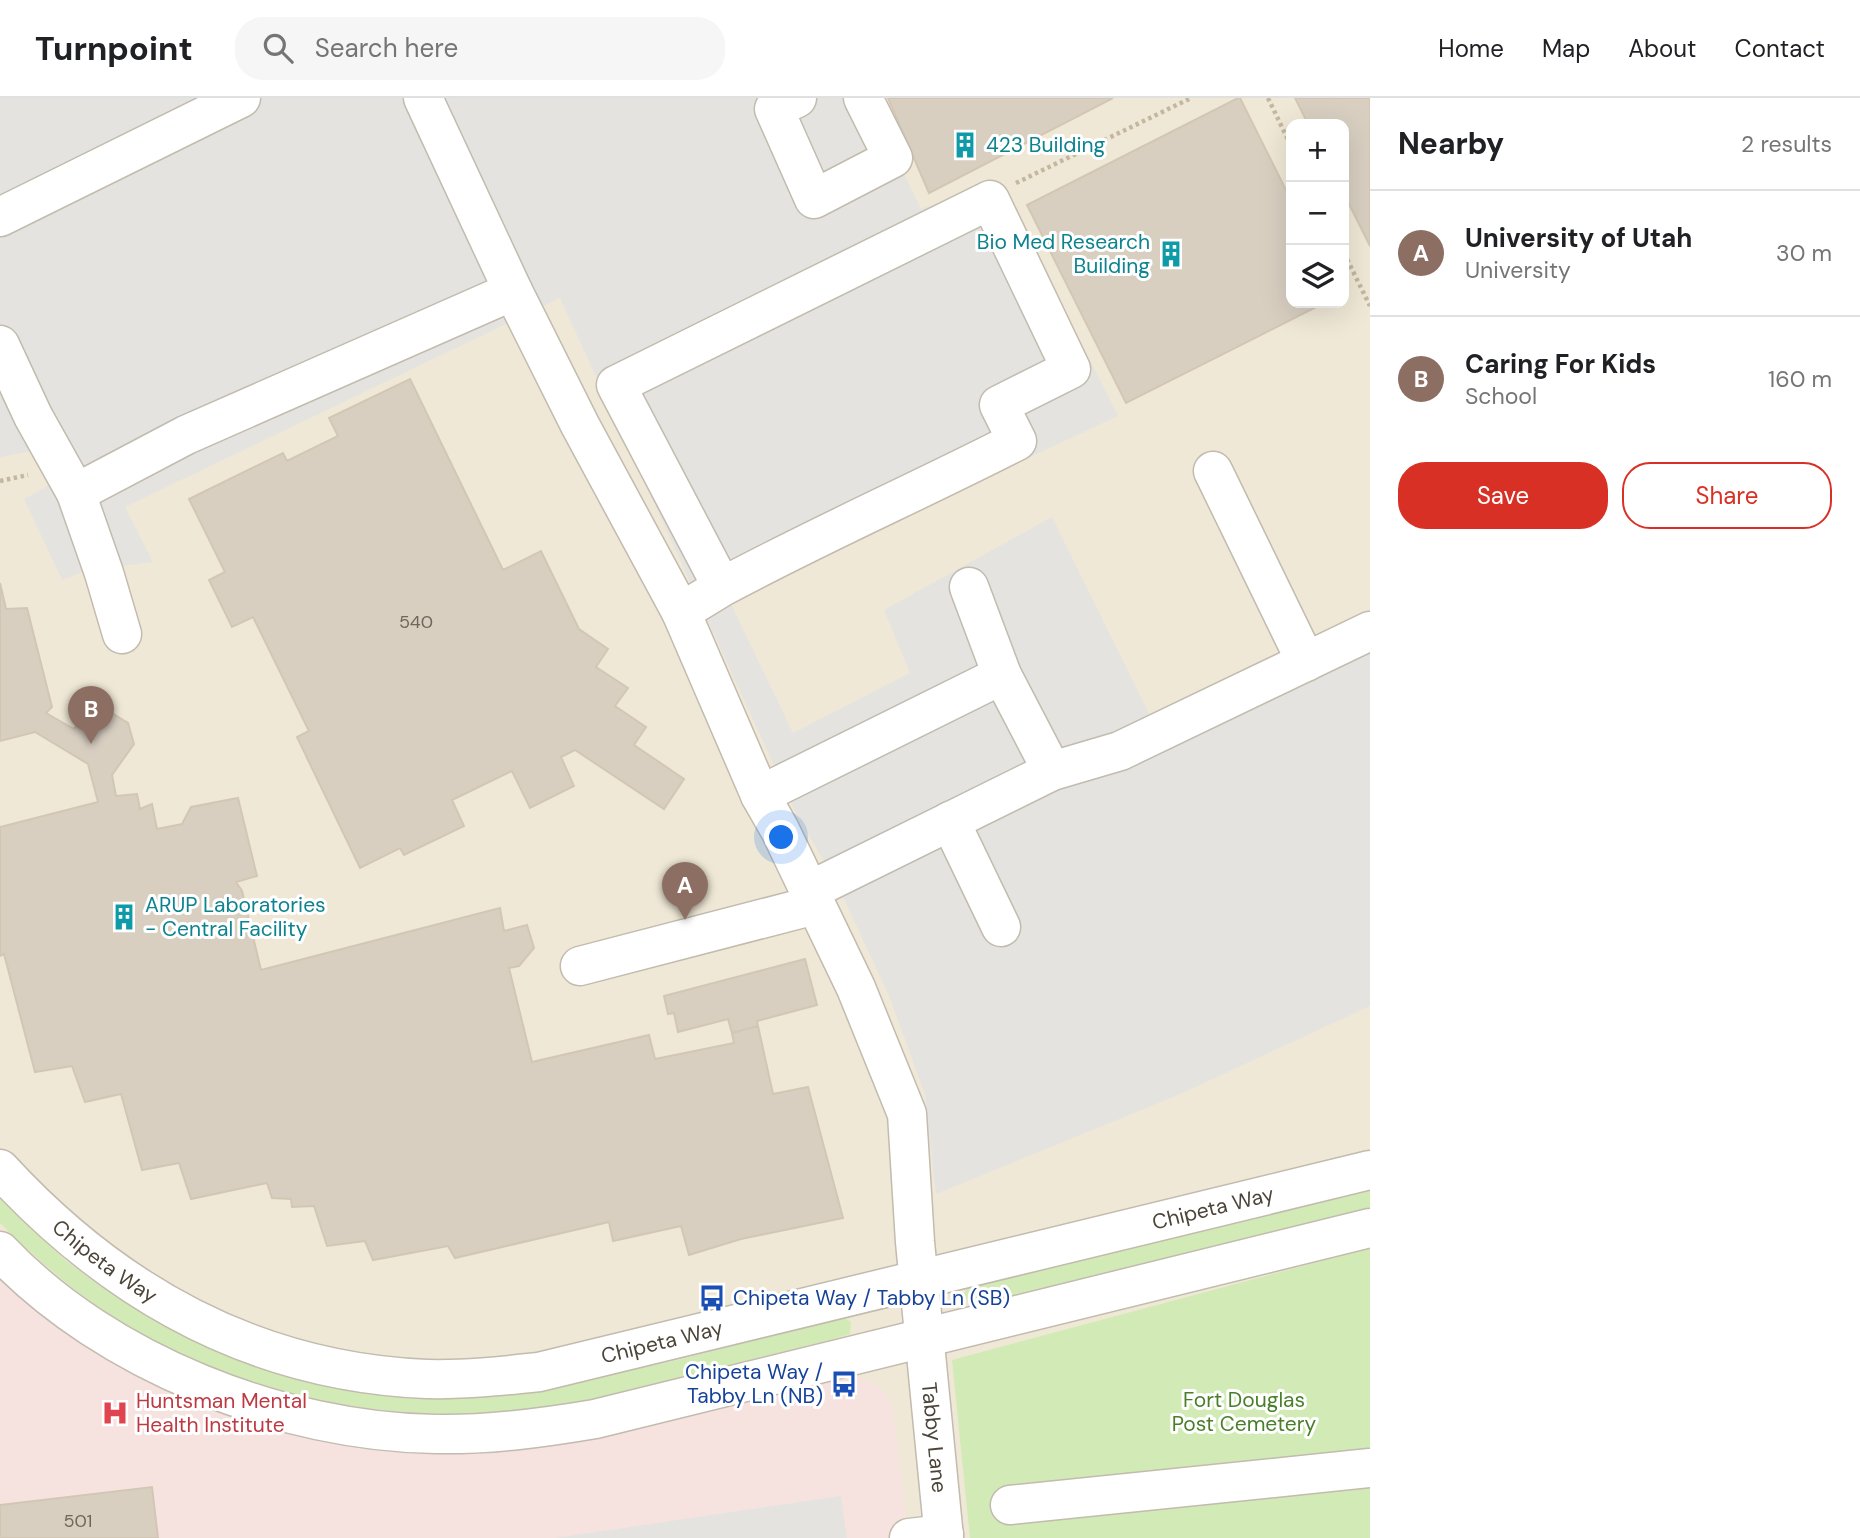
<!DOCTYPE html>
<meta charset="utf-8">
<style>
:root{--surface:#fff;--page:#f6f6f6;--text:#202124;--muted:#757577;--line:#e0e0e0;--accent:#d93025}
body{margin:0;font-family:"DM Sans",sans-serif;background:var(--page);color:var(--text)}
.controls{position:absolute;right:21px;top:21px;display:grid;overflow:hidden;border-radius:14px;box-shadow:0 7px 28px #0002}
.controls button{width:63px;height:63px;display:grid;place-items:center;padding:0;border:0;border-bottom:2px solid var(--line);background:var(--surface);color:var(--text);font:35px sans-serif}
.you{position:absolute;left:782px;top:740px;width:24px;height:24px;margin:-18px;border:5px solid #fff;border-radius:50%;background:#1a73e8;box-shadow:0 0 0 10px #1a73e833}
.badge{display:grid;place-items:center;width:46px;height:46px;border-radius:50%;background:var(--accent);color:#fff;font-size:23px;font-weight:700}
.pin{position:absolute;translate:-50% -58px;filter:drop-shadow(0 2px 4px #0008)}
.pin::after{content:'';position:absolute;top:37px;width:24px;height:21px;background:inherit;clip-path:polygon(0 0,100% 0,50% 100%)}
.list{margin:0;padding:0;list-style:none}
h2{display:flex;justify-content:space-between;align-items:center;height:91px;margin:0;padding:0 28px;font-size:30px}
h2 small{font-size:23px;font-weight:400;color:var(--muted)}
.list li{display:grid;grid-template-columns:46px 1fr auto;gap:21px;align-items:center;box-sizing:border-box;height:126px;padding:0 28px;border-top:2px solid var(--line)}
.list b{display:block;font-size:26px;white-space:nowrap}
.list p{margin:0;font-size:23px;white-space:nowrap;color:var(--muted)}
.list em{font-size:23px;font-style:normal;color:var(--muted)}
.actions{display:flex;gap:14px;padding:21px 28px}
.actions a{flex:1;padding:16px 0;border:2px solid var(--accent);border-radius:28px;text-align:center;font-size:24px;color:var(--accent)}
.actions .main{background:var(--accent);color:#fff}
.icon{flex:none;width:38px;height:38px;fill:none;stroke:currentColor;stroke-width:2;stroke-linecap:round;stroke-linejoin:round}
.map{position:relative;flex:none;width:1370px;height:1440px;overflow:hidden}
header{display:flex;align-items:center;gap:42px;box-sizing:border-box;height:98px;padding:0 35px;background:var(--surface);border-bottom:2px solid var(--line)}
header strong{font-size:33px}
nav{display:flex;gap:38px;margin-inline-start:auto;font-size:24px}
.search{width:490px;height:63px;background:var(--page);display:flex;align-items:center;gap:18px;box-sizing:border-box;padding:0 24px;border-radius:28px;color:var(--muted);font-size:26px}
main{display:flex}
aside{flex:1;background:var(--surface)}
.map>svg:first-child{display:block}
.education{fill:#efe8d6;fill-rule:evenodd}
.medical{fill:#f6e3e0}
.green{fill:#d2eab5}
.parking{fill:#e5e3e0}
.building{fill:#d8cfc1;stroke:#d3c7b4;stroke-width:2}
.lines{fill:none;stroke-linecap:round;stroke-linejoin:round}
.minor-casing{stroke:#c2bbae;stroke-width:41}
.path{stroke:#c4b79f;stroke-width:4.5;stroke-dasharray:3.5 3.5;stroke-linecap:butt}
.minor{stroke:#fff;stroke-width:38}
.labels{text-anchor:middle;stroke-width:6;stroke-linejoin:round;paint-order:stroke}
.number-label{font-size:18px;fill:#6e675b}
.culture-label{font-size:21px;fill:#0d838f;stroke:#fff;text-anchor:start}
.street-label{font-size:21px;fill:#4b4439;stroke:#fff}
.transit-label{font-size:21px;fill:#164399;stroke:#fff;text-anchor:start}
.park-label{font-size:21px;fill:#4a7f2a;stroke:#fff}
.health-label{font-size:21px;fill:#be3a42;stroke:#fff;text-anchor:start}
</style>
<header>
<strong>Turnpoint</strong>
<div class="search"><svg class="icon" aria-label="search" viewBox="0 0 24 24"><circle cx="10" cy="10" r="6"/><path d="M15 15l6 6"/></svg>Search here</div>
<nav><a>Home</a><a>Map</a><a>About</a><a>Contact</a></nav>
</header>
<main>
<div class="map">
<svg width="1370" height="1440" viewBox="0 0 1370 1440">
<rect width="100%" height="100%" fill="#f6f3ec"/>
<path class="education" d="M0 0H1370V1440H0ZM1291 26H1344V205H1291Z"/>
<path class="medical" d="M0 1174 325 1342 845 1277 856 1278 876 1286 885 1294 892 1307 909 1440H0Z"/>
<path class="green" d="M1370 1089V1111L974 1207 970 1206 964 1197 965 1193 970 1188Z
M0 1100 65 1162 98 1187 161 1227 218 1252 453 1299 517 1296 674 1263 838 1220 846 1221 851 1224 850 1236 830 1242C770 1257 710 1272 650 1287 615 1296 578 1306 541 1311 393 1329 236 1299 110 1217 71 1191 33 1158 0 1125Z
M1370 1150V1440H970L952 1262Z"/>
<path class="parking" d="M0 0H867L921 111 1000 83 1118 318 728 500 793 635 910 575 884 512 1052 419 1165 648 1370 550V908L1178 997 936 1096 925 997 890 900 838 788 794 711 560 200 125 409 153 464 88 472 62 482 24 401 48 388 32 353 0 359Z
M841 1398 847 1440H555Z"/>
<path class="building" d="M888 0H1113L929 95Z
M1238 0H1240L1291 102V205H1324L1126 305 1027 107Z
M1295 0H1370V148L1344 96V26H1308Z
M410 281 503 472 541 453 579 531 608 551 596 569 628 590 615 608 646 629 634 647 684 681 664 711 575 652 561 659 574 688 530 710 512 673 452 702 464 728 404 757 400 750 360 770 297 639 309 633 253 519 232 529 209 482 225 474 189 401 283 355 287 363 338 338 329 320Z
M0 485 6 511 27 510 52 609 46 615 74 631 92 603 128 625 134 646 112 677 116 698 137 696 140 711 152 706 157 731 182 726 191 709 238 700 257 778 236 784 242 793 261 872 500 810 504 833 527 827 534 850 519 868 509 870 532 964 649 937 655 961 734 945 732 935 758 928 773 996 808 989 843 1120 741 1141 689 1157 681 1128 613 1143 609 1124 455 1160 448 1148 373 1162 365 1143 327 1148 314 1108 292 1109 291 1101 272 1100 267 1085 191 1101 179 1065 142 1072 121 996 85 1004 72 968 35 974 4 856 0 858V729L98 704 88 666 35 634 0 643Z
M805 861 817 907 757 923 758 928 732 935 728 921 678 934 674 915 668 916 664 898Z
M152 1389 158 1440H0V1407Z"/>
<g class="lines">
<g class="minor-casing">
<g id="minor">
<path id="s1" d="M423 0 513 193 580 327 681 514 760 697 780 732 856 890 907 1016 915 1144 944 1440"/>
<path d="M797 0 774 11 814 101 893 60 863 0"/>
<path d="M0 119 241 0"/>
<path d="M0 247 33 318 76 395 104 475 122 536"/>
<path d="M1213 373 1306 564"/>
<path d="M76 395 186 337 513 193"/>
<path d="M969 489 1002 577 1052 673"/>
<path d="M681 514 722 489 616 287 990 102 1071 271 999 307 1017 343C919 393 819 437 722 489"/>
<path d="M760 697 1002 577"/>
<path d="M950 723 1001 829"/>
<path d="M809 793 1052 673 1120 653 1370 533"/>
<path d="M580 868 815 807"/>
<path id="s2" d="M0 1071C115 1196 255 1274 427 1281 464 1282 502 1278 539 1274L1370 1072"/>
<path d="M0 1153C106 1265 283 1334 436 1336 490 1337 542 1330 595 1321L1370 1130"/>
<path d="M1010 1407 1370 1370"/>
<path d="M909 1440 944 1436"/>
</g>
</g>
<path class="path" d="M1268 0 1291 48
M1016 85 1191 0
M1344 155 1370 208
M0 383 28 377"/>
<use href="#minor" class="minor"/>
</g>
<defs>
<g id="building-bare" transform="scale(2.1)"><path d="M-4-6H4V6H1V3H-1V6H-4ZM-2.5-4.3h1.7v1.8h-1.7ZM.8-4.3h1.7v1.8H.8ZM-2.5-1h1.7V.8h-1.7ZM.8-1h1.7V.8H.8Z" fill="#0f9aa8" stroke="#fff" stroke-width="2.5" paint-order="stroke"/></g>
<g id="bus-bare" transform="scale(2.1)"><path d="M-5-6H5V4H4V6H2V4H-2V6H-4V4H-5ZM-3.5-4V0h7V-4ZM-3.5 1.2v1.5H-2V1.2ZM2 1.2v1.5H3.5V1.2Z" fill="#1a4fb4" stroke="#fff" stroke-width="2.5" paint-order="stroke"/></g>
<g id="hospital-bare" transform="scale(2.1)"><path d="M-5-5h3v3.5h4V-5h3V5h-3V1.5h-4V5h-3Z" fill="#e0444e" stroke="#fff" stroke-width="2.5" paint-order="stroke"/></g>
</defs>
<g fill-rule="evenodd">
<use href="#building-bare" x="965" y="47"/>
<use href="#building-bare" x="1171" y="156"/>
<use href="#building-bare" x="124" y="819"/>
<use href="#bus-bare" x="712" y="1200"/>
<use href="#bus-bare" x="844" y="1286"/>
<use href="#hospital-bare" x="115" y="1315"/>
</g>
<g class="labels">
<g class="number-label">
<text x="416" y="530">540</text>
<text x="78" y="1429">501</text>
</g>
<g class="culture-label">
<text x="986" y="54">423 Building</text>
<text x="1150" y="151" text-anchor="end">Bio Med Research<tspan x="1150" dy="24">Building</tspan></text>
<text x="145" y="814">ARUP Laboratories<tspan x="145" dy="24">- Central Facility</tspan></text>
</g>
<g class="street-label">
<text dy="7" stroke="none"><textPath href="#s2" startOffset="1295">Chipeta Way</textPath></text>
<text dy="7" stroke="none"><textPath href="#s2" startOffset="140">Chipeta Way</textPath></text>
<text dy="7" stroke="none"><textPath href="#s2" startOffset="728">Chipeta Way</textPath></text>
<text dy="7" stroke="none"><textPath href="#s1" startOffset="1451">Tabby Lane</textPath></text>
</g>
<g class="transit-label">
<text x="733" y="1207">Chipeta Way / Tabby Ln (SB)</text>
<text x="823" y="1281" text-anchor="end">Chipeta Way /<tspan x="823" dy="24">Tabby Ln (NB)</tspan></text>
</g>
<g class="park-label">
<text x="1244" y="1309">Fort Douglas<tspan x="1244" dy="24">Post Cemetery</tspan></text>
</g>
<g class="health-label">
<text x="136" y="1310">Huntsman Mental<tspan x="136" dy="24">Health Institute</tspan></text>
</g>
</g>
</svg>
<div class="controls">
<button>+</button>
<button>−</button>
<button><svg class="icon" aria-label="layers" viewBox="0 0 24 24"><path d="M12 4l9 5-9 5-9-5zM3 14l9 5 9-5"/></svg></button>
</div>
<div class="you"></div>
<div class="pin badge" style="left:685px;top:822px;background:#8d6e63">A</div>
<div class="pin badge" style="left:91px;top:646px;background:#8d6e63">B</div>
</div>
<aside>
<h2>Nearby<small>2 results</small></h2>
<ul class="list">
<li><span class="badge" style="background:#8d6e63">A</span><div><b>University of Utah</b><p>University</p></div><em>30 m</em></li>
<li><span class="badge" style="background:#8d6e63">B</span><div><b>Caring For Kids</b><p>School</p></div><em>160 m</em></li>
</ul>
<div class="actions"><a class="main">Save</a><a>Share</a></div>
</aside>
</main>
